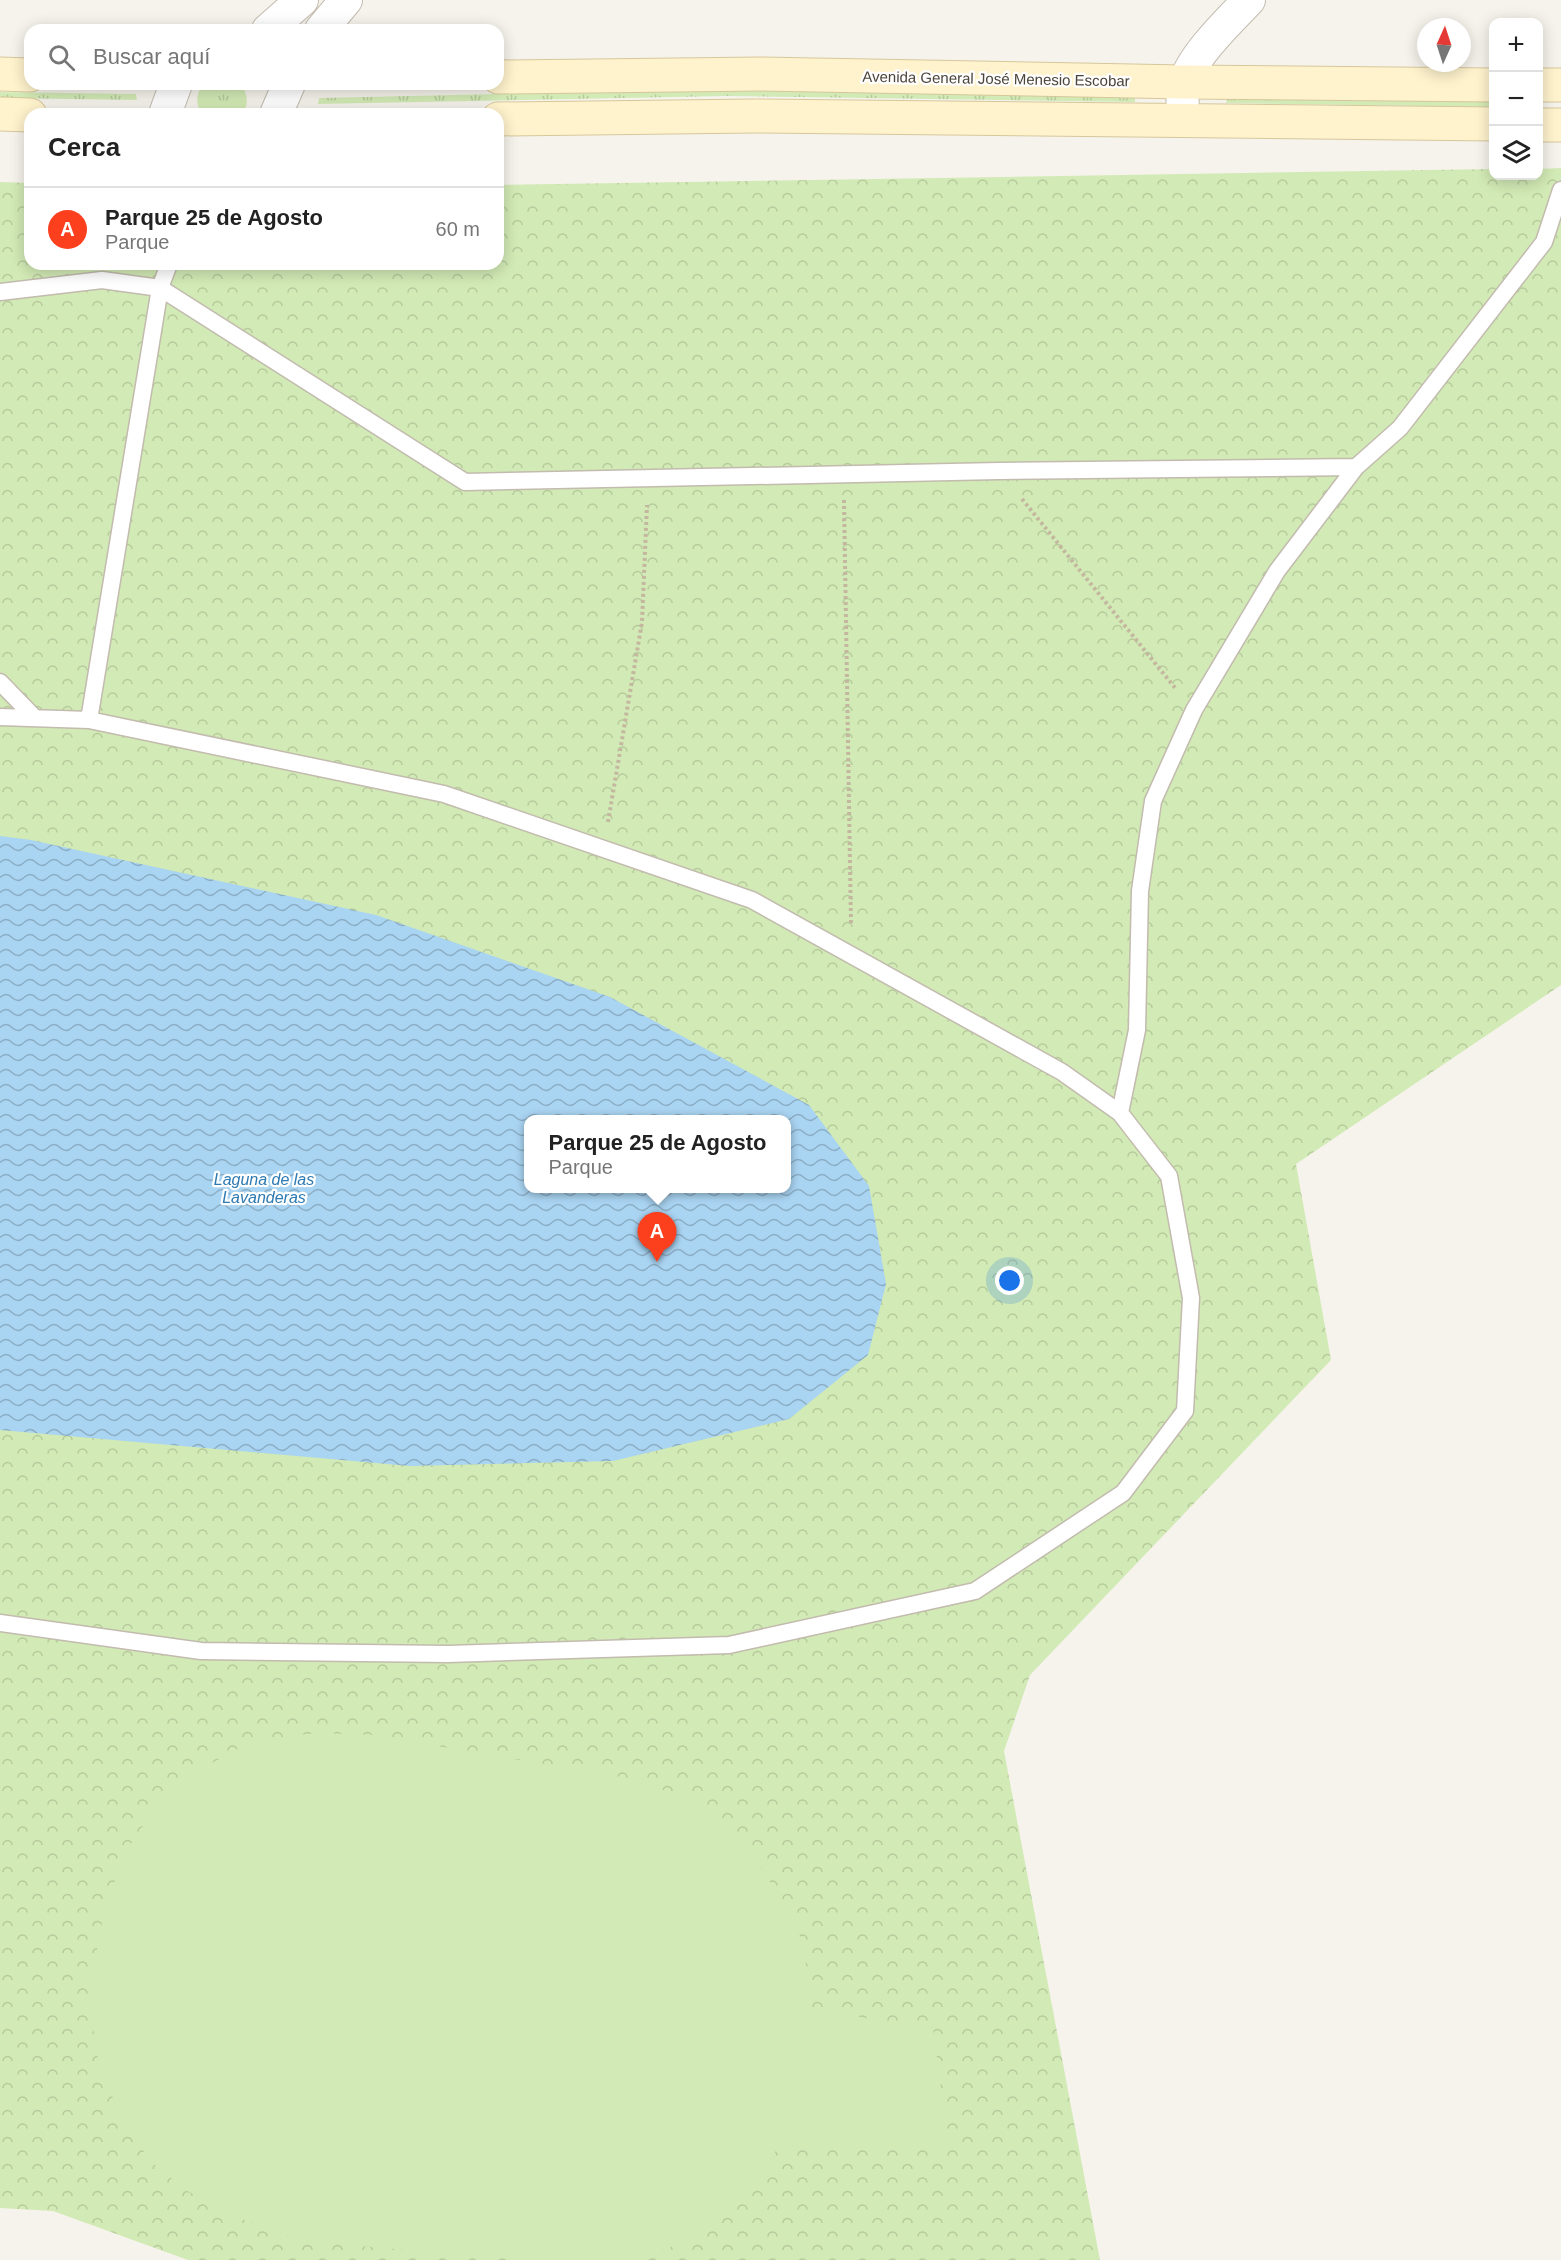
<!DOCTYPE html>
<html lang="es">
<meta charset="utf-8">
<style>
:root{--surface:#fff;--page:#f2f2f2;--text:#222;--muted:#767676;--line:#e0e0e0;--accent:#fc3f1d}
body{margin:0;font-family:Arial,sans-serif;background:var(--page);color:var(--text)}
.controls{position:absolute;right:18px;top:18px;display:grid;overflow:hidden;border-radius:12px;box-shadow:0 3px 15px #0003}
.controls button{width:54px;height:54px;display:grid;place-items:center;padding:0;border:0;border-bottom:2px solid var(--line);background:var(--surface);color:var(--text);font:30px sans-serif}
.compass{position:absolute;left:1417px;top:18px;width:54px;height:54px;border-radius:50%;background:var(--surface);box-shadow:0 3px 15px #0003;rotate:3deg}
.you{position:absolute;left:1010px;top:1281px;width:21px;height:21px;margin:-15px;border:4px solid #fff;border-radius:50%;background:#1a73e8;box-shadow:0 0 0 9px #1a73e833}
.badge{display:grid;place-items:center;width:39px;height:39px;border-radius:50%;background:var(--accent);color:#fff;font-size:20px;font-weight:700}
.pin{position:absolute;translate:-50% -50px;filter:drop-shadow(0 2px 3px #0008)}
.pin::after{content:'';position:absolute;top:32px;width:21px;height:18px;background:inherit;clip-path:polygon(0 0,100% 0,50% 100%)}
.popup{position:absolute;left:524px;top:1115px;width:267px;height:78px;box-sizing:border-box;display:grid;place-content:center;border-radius:12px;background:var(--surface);filter:drop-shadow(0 2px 4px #0005);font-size:20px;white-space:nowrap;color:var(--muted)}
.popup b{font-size:22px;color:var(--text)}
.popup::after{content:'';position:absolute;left:50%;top:100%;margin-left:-12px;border:12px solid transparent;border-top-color:var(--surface)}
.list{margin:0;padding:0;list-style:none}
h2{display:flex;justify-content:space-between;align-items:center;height:78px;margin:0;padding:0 24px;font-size:26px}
h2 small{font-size:20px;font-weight:400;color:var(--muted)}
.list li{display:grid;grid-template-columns:39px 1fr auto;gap:18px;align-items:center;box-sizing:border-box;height:84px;padding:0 24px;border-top:2px solid var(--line)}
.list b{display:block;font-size:22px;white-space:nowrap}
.list p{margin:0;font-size:20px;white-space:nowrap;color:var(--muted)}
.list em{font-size:20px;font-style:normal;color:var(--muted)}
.icon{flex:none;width:33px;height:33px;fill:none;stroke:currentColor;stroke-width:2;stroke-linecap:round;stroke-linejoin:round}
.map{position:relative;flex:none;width:1561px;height:2260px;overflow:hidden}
.search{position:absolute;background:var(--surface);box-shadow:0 3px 15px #0003;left:24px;top:24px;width:480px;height:66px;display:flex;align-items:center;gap:15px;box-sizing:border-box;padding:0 21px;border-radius:18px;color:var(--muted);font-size:22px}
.panel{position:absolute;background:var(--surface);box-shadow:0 3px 15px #0003;left:24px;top:108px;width:480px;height:162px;border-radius:18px}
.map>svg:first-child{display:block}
.grass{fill:url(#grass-tufts)}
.forest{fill:url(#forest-crowns);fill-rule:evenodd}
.pitch{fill:#d2eab5}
.water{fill:url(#water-waves);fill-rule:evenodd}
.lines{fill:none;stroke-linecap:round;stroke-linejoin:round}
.service-casing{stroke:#c2bbae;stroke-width:19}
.minor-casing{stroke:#c2bbae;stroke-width:34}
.secondary-casing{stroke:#d6c79b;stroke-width:35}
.path{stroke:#c4b79f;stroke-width:4;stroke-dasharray:3 3;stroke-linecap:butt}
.service{stroke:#fff;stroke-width:16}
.minor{stroke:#fff;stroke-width:32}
.secondary{stroke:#fff3cd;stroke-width:33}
.labels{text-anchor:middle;stroke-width:4.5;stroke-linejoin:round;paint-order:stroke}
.street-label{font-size:15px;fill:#4b4439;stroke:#fff}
.water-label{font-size:16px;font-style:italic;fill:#2e7ab2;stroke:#fff}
</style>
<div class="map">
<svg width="1561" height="2260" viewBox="0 0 1561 2260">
<defs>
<pattern id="grass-tufts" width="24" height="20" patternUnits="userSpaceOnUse" patternTransform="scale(1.5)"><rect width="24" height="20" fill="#d2eab5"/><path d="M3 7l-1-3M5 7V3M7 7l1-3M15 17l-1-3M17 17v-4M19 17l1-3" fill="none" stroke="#b6ca9c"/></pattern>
<pattern id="forest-crowns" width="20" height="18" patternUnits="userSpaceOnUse" patternTransform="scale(1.5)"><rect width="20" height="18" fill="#d2eab5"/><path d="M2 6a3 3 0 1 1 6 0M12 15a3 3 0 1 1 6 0" fill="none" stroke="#b6ca9c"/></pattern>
<pattern id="water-waves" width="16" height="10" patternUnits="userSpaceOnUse" patternTransform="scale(1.5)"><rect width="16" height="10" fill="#a9d4f2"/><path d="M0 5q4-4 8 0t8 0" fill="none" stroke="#8caec5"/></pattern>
</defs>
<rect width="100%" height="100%" fill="#f6f3ec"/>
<path class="grass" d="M203 84H241C247 93 250 104 242 114H202C195 104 196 94 203 84Z
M725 89 1135 94V102L725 96 318 104 319 98Z
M0 92 136 94 137 100 0 98Z
M1227 96 1493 102 1494 107 1226 103Z"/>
<path class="forest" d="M1561 168V985L1296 1164 1331 1360 1030 1675 1004 1751 1100 2260H188L53 2211 0 2208V182L30 183V264H178L202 270 207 264H498V185L1493 169 1494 176H1538L1539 169ZM528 1120H786V1188H528Z"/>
<path class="pitch" d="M317 1733 371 1735 639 1780 688 1800 736 1833 765 1874 797 1924 808 1974 811 2010 933 2028 949 2147 780 2145 745 2194 716 2226 677 2245 633 2260H526L301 2241 242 2219 187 2191 149 2160 119 2112 99 2066 88 1995 103 1918 123 1856 162 1798 210 1764 252 1741Z"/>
<path class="water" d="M0 836 31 840 376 915 610 997 809 1105 869 1186 886 1284 868 1355 789 1419 613 1461 410 1466 0 1430ZM528 1120H786V1188H528Z"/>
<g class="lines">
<g class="service-casing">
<path id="service" d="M0 292 102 280 160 288 465 482 999 471 1356 467
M0 682 34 717
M0 717 89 720 444 794 752 900 1062 1072 1120 1113 1169 1176 1191 1298 1185 1411 1123 1493 975 1591 729 1645 448 1654 201 1651 0 1623
M89 720 160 288 169 264
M1120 1113 1137 1030 1140 891 1153 801 1194 710 1277 571 1356 467 1400 428 1544 242 1561 190"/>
</g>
<g class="minor-casing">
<path id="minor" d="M268 30 302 0
M321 30 346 0
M165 114 176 84
M276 114 289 84
M1183 120C1183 108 1181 92 1185 82 1193 55 1230 20 1249 0"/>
</g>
<g class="secondary-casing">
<path id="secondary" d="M0 74 30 75
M498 77 760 74 1184 82 1494 85
M1538 85H1561
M0 114 30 115
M498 119 754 116 1494 124
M1538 125H1561"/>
</g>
<path class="path" d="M1022 499 1176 689
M844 500 851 925
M608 822 642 622 647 505"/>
<use href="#service" class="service"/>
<use href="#minor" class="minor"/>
<use href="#secondary" class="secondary"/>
</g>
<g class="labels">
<g class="street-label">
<text transform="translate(996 79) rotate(1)" y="5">Avenida General José Menesio Escobar</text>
</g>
<g class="water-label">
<text x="264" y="1185">Laguna de las<tspan x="264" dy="18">Lavanderas</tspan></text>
</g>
</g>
</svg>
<div class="controls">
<button>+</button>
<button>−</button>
<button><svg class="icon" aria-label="layers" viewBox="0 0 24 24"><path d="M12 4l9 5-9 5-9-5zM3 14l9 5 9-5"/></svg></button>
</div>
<svg class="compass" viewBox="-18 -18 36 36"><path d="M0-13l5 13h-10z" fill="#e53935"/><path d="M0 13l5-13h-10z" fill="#767676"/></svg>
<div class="you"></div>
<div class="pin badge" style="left:657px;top:1262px">A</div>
<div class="popup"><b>Parque 25 de Agosto</b>Parque</div>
<div class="search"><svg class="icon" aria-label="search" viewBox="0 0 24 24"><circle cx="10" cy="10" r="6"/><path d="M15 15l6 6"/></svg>Buscar aquí</div>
<section class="panel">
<h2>Cerca<small></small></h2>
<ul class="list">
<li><span class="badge">A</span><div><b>Parque 25 de Agosto</b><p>Parque</p></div><em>60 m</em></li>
</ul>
</section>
</div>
